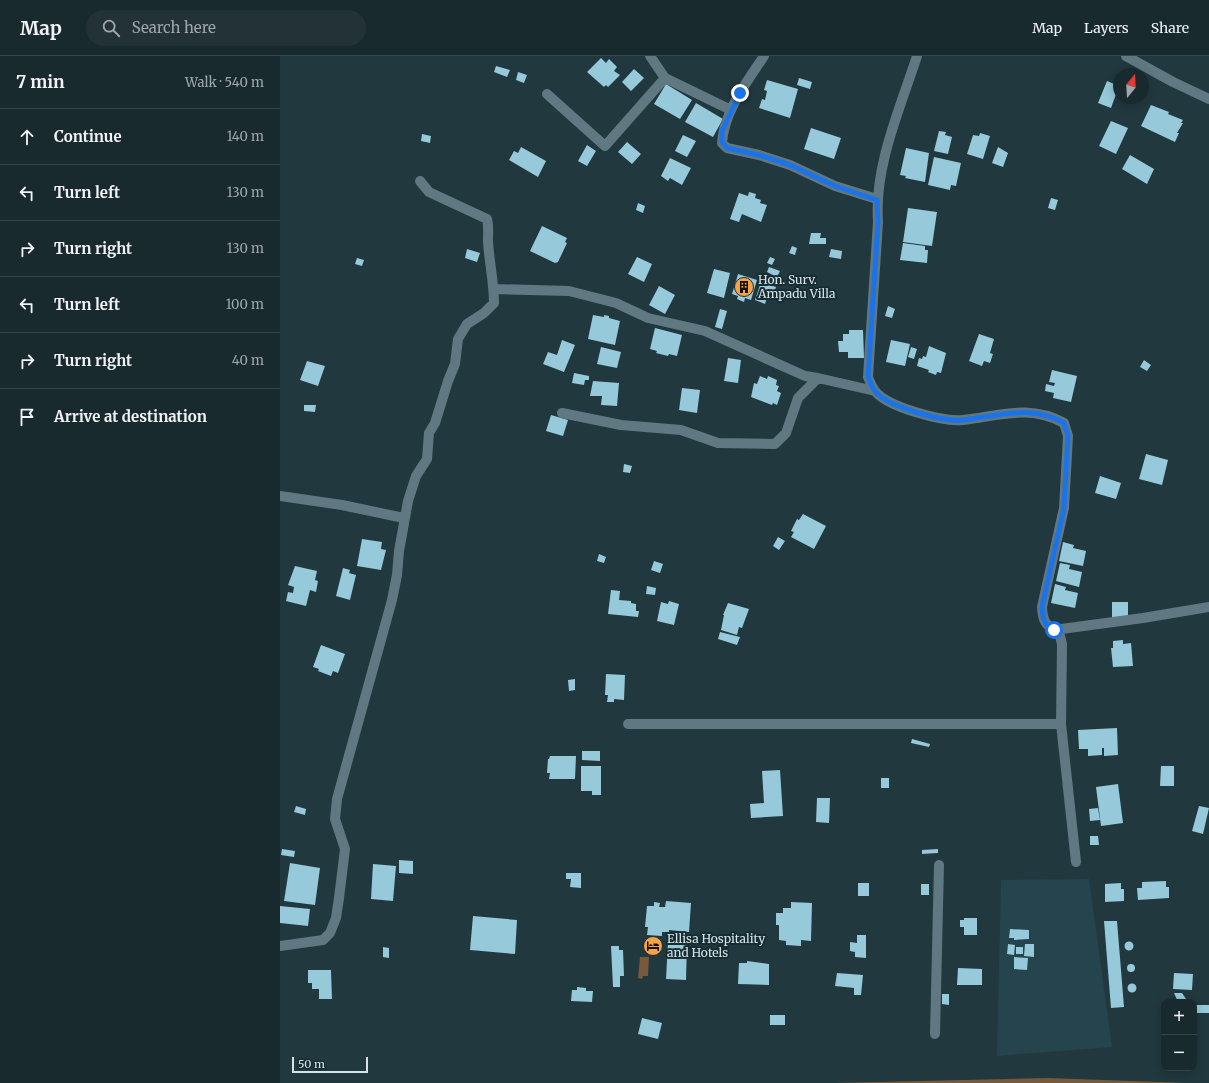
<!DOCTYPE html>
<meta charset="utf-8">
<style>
:root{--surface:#192a2f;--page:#223237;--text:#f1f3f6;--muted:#9fa7aa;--line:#37464b}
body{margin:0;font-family:Merriweather,serif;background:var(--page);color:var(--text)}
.controls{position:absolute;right:12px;bottom:12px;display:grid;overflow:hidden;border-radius:8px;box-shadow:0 2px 10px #0003}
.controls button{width:36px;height:36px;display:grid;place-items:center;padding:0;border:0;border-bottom:1px solid var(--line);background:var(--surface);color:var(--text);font:20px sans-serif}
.compass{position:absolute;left:833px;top:12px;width:36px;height:36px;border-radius:50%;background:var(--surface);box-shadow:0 2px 10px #0003;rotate:18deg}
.scale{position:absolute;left:12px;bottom:10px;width:76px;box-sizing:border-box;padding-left:4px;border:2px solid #d5e3e7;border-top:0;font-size:11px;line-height:14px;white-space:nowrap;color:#d5e3e7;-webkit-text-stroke:3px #172d34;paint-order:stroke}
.stop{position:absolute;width:12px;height:12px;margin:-9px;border:3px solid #1a73e8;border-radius:50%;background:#fff}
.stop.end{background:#1a73e8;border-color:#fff;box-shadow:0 1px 4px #0008}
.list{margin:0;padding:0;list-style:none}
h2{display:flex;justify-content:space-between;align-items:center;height:52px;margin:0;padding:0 16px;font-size:17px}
h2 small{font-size:13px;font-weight:400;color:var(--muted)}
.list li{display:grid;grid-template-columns:26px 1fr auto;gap:12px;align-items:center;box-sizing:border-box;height:56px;padding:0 16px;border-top:1px solid var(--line)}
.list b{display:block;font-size:15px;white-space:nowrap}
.list em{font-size:13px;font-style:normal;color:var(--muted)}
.icon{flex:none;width:22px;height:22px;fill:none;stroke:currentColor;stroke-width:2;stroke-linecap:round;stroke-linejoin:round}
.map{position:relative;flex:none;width:929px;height:1027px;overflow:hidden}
header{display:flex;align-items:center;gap:24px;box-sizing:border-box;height:56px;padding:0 20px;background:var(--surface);border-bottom:1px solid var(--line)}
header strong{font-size:19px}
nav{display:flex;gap:22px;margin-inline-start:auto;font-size:14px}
.search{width:280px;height:36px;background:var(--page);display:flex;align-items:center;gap:10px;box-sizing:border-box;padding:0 14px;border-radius:22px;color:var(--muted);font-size:15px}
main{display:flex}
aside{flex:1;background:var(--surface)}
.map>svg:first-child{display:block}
.built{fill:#25444e}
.water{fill:#77593c}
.building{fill:#96c9d9}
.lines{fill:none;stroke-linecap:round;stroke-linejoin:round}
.minor{stroke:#607881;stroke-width:10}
.route{stroke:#1a73e8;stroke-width:5}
.labels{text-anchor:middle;stroke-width:4;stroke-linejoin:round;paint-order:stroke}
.poi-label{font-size:12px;fill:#d5e3e7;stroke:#172d34;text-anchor:start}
</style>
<header>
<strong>Map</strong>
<div class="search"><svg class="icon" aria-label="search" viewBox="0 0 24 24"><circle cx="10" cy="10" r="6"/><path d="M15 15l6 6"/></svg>Search here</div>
<nav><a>Map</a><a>Layers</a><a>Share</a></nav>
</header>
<main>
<aside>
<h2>7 min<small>Walk · 540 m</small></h2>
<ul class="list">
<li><svg class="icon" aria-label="ahead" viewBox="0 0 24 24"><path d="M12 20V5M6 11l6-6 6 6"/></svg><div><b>Continue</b></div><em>140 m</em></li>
<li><svg class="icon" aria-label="left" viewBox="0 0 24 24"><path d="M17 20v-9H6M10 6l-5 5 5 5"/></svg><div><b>Turn left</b></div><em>130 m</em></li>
<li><svg class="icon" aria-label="right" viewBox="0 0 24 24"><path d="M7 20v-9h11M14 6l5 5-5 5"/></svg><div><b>Turn right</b></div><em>130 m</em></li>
<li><svg class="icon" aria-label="left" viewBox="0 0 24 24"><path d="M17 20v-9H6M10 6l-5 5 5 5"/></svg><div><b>Turn left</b></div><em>100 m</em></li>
<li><svg class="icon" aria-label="right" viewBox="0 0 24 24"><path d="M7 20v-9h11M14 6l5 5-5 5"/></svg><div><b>Turn right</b></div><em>40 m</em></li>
<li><svg class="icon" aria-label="arrive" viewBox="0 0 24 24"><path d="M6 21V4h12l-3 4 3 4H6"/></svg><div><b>Arrive at destination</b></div></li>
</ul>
</aside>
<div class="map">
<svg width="929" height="1027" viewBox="0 0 929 1027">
<rect width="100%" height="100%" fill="#21383f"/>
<path class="built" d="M809 823 832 991 717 1000 721 824Z"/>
<path class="water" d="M360 901H369L368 920H363L362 923 358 922Z
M768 1022 908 1027H554Z"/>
<path class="building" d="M321 2 326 7 329 3 337 11 334 15 340 19 328 31 326 29 324 31 307 16Z
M216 10 230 14 227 21 214 16Z
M354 13 364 22 351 35 342 26Z
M238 16 247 19 244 27 236 24Z
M519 22 532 26 530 33 517 29Z
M487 24 518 33 510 62 479 52 482 43 485 44 487 35 484 34Z
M827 25 839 30 831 52 818 47Z
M386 28 412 44 400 63 374 48Z
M416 47 443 63 433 81 405 66Z
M871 49 889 56 888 58 903 64 901 67H903L897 77H899L895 86 861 70Z
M831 65 848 72 836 98 819 90Z
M531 72 561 82 554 103 524 93Z
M659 75 666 76 665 79 672 81 668 98 654 95Z
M700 77 710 80 703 103 687 98 693 79 699 80Z
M142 78 151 80 150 87 141 85Z
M403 79 416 85 407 101 395 95Z
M347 86 361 98 352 108 338 96Z
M307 89 316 95 307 110 298 105Z
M241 91 266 105 258 121 229 104 234 95 238 97Z
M718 91 728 97 723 111 712 107Z
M626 92 649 97 645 126 625 122 626 120 620 119Z
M850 99 874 113 867 128 842 113Z
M654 101 681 107 676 130 671 129 670 134 648 129Z
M390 102 411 112 402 129 390 122 388 125 381 120Z
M469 136 476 138 475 142 481 144 480 147 487 149 481 166 462 158 459 166 450 163 459 137 468 140Z
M771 142 778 144 775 154 768 152Z
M358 147 365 150 363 157 356 154Z
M628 152 657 156 652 190 623 186Z
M262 170 287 182 285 186 287 187 278 206 275 207 250 195Z
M531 177H541L540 182H546V188H529Z
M623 187 645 190V194H648L647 207 620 204Z
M512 190 517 192 515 199 509 197Z
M187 193 200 197 197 206 185 202Z
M551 193 562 195 561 203 549 201Z
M357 201 372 208 364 226 348 218Z
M490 201 495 203 492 209 487 207Z
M77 202 84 204 82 210 75 208Z
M489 211 500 215 497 221 487 216Z
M434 213 450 217 444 242 427 237Z
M458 218 477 224 471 244 465 242 464 246 457 243 458 240 452 238Z
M481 226 496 231 493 240 488 238 485 248 475 244Z
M379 230 395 239 385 258 369 249Z
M608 250 615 253 612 262 605 260Z
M440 253 447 255 442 273 435 271Z
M313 259 324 261V259L329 260V262L340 265 335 289 308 283Z
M375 272 402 279 397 300 389 298 388 300 376 297 377 295 370 293Z
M569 274H583L584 302H568V296H559L558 285H563V278H569Z
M699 278 714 283 710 297 713 298 710 307 704 305 702 310 689 305Z
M282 284 295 289 284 316 263 308 268 296 277 299Z
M611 284 630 288 625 310 606 306Z
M649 290 666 297 661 317 657 316 656 319 648 316 649 314 637 310 639 302 642 303 643 300 646 301Z
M321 291 341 296 337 312 317 308Z
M631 291 637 293 634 303 628 301Z
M448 302 461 304 458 327 444 325Z
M864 304 871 309 867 315 860 311Z
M27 305 45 310 38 330 20 324Z
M772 314 797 320 791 346 773 342 774 337 765 335 766 328 774 330 775 327 769 326Z
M294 317 309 320V324H305L304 329 292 327Z
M480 320 487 323 488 320 497 324 496 329 499 330 497 335 501 337 497 349 493 347 492 349 471 341 474 327 477 328Z
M313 325 339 327 337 350 321 349 322 340H310Z
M402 332 420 334 417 357 399 354Z
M24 349H36L35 356 24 355Z
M271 359 288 364 283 380 266 375Z
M866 398 888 404 882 429 859 423Z
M344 408 352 410 350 417 343 416Z
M820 420 841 427 836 443 815 437Z
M523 458 546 470 534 493 511 481 514 476 511 475 517 463 519 464Z
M498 481 505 485 499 494 493 490Z
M82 483 102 486 101 493 106 494 101 514 77 510Z
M783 486 794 489 793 492 806 495 803 510 779 505Z
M319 498 326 501 324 507 317 505Z
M374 505 383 508 380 517 371 514Z
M780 507 790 509 789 513 802 516 799 531 776 525Z
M15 510 37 515 35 524 38 525 36 536 30 534 26 550 6 545 8 536 13 537 14 531 8 529Z
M63 512 70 514 69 517 76 519 70 544 56 540Z
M775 528 786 531 785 534 798 537 795 552 771 547Z
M367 530 376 532 375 539 366 538Z
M331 534 340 535 339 544 351 545V547L356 548V555H359L358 561 328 558Z
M389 545 399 548 394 569 377 565 381 546 388 548Z
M832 546H848V562H832Z
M448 547 469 553 462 572 459 571 457 579 441 574 444 559H443Z
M440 576 460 581 457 589 438 583Z
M843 584V588L851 587 853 610 833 611 831 592H833V585Z
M41 589 65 598 58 617 53 615 51 620 38 615 39 613 33 611Z
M326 618 345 619 344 644 334 643V646H327L328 639H325Z
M295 623V634L289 635 288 624Z
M837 672 838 699 824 700V692H822V699L808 700V693H799L798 674Z
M632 683 650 688 649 691 631 687Z
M302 695H320V705L302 704Z
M270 700H296L295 723H269L270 717H267L268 703H269Z
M301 710H321V739H312V735H301Z
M881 710H894V730H880Z
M500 714 503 760 471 762 470 748 484 747 482 715Z
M601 722H609V732H601Z
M838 728 843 767 821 770 816 731Z
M537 742H550L549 767 536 766Z
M16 750 26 753 25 759 14 756Z
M919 750 929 752 923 778 912 775Z
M818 752 820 764 810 765 809 753Z
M810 780H818L819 789H810Z
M2 793 15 795 14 801 1 799Z
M658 793V797L642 798V794Z
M119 804 133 805V818L119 817Z
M10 807 40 812 35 849 4 845Z
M93 808 116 810 113 845 91 843Z
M286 817H301V832L290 831 291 823H286Z
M886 825V831H889V842L858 844 857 832H862V826Z
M578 827H589V840H578Z
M841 827V833H844V845L825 846V828Z
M641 828H649V839H641Z
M386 845 411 847 409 876 389 874V876H382V880L367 879 368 871H365L367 850H374V846L380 847 379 851H385Z
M511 846 532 847 531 885 521 884V890L506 889V885L499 884V869H496V857H503V852H511Z
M0 850 30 853 28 870 0 867Z
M193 860 237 864 235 898 190 894Z
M684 862H697V879H684V871H680V864H684Z
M824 865H837L844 951 831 952Z
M730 873 749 874V883L734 884V882H729Z
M577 879H586V902L575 901V896L570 895V886L577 887Z
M844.5 890a4.5 4.5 0 1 1 9 0a4.5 4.5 0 1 1-9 0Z
M388 886 407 887 406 924 386 923Z
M728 888 735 889 734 899 727 898Z
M745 888H754V901L744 900Z
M331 890H339V894H343L344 920H340V931H333Z
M103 891 109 892V902L103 901Z
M736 891H743V898H736Z
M734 901 748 902 747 914 734 913Z
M467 905 489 908V929L458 928 459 907H467Z
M847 912a4 4 0 1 1 8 0a4 4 0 1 1-8 0Z
M678 912 702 913V929H677Z
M28 914H51L52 943H39V933H32V927H28Z
M557 917 583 919 581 939H574V932L555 930Z
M894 917 913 918 912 934 893 933Z
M847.5 932a4.5 4.5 0 1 1 9 0a4.5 4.5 0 1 1-9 0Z
M297 931 306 932V935H313L312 946 291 945 292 934H297Z
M894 937H902L908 946H898Z
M662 938H669V949L662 948Z
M914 949H929V957H914Z
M490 959H505V969H490Z
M362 962 382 967 378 983 358 978Z"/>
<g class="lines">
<path class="minor" d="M370 0 385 22 451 54
M484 0C467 26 444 55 442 87L447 92 479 99 510 109 555 130 597 143
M637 0C620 53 594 110 598 166L588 321C590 326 592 331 595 335 607 351 663 366 683 364 719 360 749 348 784 367L788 380 784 452 762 551C763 570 768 568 780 580L782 588 781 668 796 806
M846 0 893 26 929 43
M267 38 325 90 385 22
M214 233 289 235 336 247 368 262 425 275 525 320 538 322
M282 357 341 369 401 374 438 387 495 388 506 377 518 342 538 322 595 335
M0 440 62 449 124 462
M774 574 863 562 929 551
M348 668H781
M0 890 43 884 50 877 56 862 59 842 65 793 55 763 57 743 112 544 117 519 119 495 128 445 136 420 147 403 149 377 155 367 168 325 175 308 178 283 187 268 204 257 214 247C214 226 209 205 208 185 208 177 209 171 207 163L149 136 140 125
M655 978 659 809"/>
</g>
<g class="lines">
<path class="route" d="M460 37 442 75V86L447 92 479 99 510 109 555 130 597 144 598 166 588 321C590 326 592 331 595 335 607 351 663 366 683 364 718 360 750 348 784 367L788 380 784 452 762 551C763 562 763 569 774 574"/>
</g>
<defs>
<g id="building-disc" transform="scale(1)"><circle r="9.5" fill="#f6a247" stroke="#172d34"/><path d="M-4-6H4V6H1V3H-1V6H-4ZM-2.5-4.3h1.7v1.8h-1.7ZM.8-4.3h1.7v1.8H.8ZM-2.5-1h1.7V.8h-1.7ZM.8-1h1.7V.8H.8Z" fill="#111"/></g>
<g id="hotel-disc" transform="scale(1)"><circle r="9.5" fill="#f6a247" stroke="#172d34"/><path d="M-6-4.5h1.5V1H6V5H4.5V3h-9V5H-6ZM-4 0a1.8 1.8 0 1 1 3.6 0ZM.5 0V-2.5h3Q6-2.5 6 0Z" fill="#111"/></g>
</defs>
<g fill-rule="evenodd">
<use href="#building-disc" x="464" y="231"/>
<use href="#hotel-disc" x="373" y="890"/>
</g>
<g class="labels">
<g class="poi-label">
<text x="478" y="228">Hon. Surv.<tspan x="478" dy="14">Ampadu Villa</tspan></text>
<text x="387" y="887">Ellisa Hospitality<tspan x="387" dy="14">and Hotels</tspan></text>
</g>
</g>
</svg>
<div class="controls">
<button>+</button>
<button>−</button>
</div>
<svg class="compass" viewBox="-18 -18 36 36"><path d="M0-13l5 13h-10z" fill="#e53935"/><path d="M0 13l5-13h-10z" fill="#9fa7aa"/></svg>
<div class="scale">50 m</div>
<div class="stop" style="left:774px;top:574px"></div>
<div class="stop end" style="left:460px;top:37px"></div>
</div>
</main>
